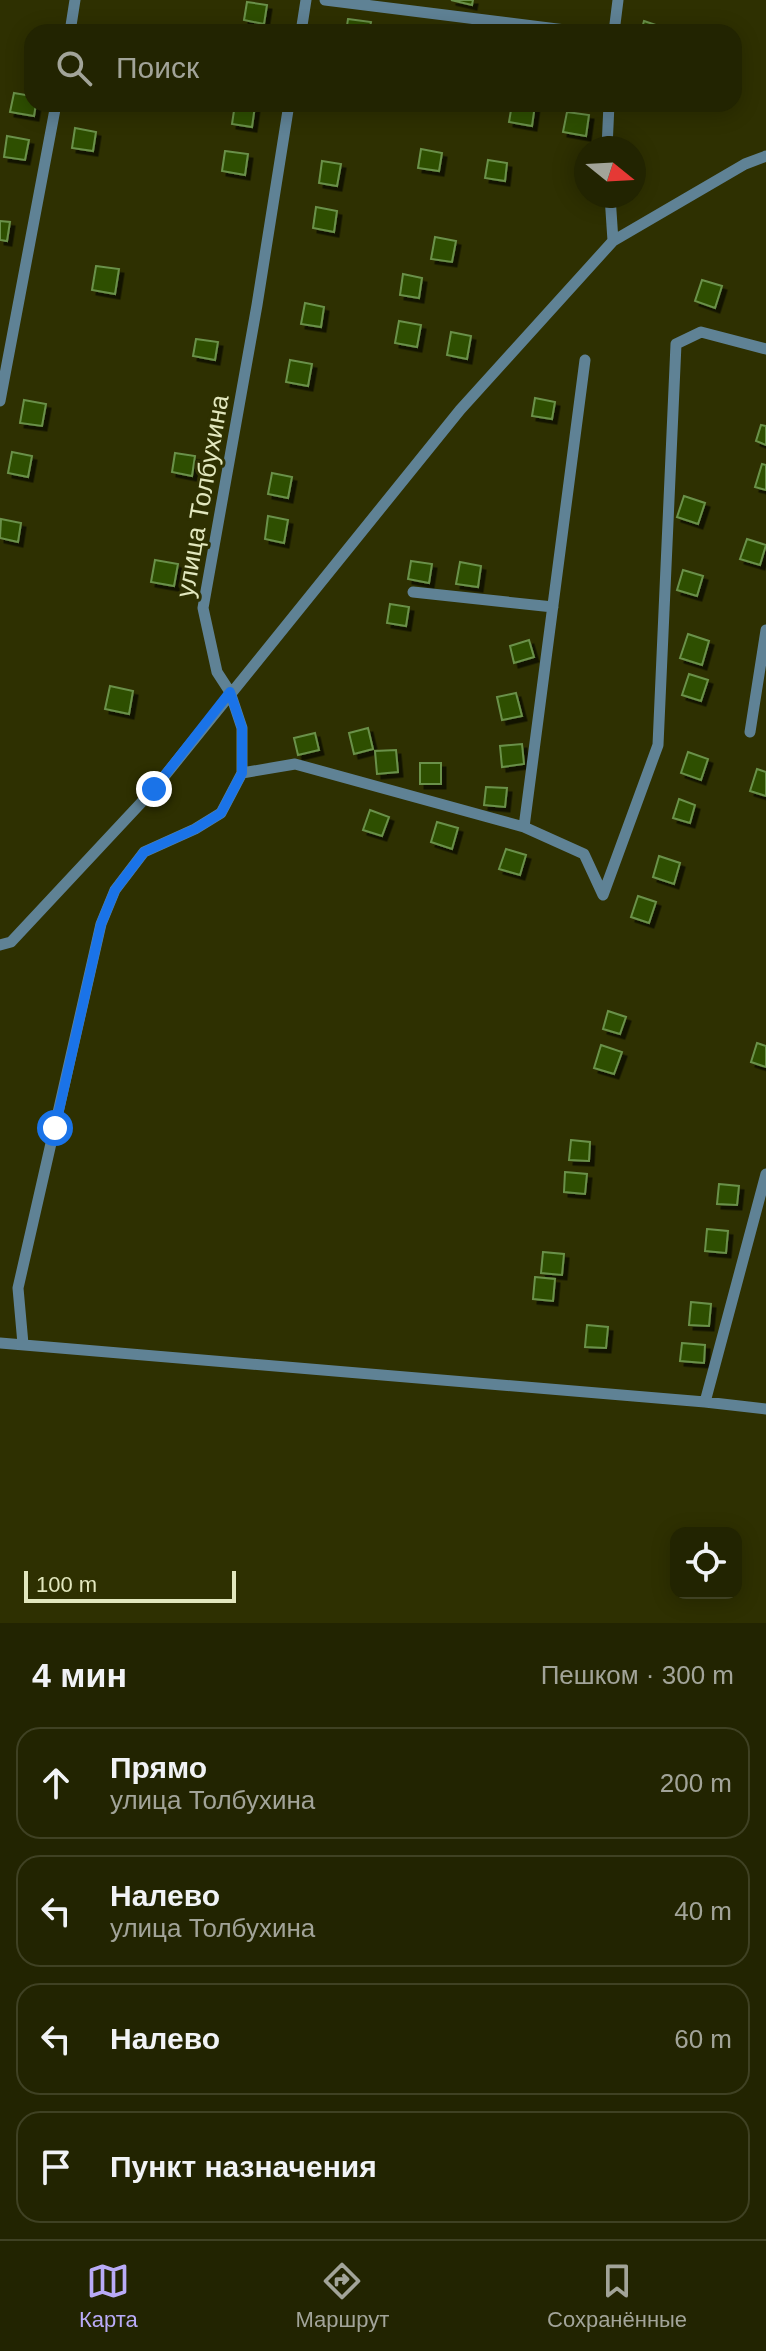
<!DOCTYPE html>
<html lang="ru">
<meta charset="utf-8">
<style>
:root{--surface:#222401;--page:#2a2c0b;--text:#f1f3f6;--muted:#a2a499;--line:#3f4123;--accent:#b9abf7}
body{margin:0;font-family:Arial,sans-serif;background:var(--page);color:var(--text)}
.controls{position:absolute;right:24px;bottom:24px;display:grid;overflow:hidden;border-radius:16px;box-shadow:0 4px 20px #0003}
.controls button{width:72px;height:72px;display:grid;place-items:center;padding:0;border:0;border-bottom:2px solid var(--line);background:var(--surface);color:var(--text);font:40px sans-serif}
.compass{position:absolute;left:574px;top:136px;width:72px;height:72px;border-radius:50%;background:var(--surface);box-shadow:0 4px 20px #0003;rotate:108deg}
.scale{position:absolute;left:24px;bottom:20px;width:212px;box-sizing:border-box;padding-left:8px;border:4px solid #e2e7be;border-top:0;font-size:22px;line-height:28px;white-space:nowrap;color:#e2e7be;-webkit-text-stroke:6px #2e3001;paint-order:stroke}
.stop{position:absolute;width:24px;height:24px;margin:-18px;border:6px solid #1a73e8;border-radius:50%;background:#fff}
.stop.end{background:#1a73e8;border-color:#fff;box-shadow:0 2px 8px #0008}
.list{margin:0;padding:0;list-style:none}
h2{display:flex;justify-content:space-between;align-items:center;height:104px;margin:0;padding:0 32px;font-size:34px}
h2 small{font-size:26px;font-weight:400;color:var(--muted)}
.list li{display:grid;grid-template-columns:52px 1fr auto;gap:24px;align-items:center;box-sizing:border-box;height:112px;margin:0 16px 16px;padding:0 16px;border:2px solid var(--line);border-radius:24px}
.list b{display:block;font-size:30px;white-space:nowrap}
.list p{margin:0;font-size:26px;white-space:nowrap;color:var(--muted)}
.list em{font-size:26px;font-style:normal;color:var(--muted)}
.icon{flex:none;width:44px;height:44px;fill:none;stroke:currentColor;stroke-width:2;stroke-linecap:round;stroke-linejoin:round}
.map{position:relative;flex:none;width:766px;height:1623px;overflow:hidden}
.search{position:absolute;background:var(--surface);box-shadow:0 4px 20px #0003;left:24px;right:24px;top:24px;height:88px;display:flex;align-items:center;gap:20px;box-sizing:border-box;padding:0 28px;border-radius:24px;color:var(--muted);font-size:30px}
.sheet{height:616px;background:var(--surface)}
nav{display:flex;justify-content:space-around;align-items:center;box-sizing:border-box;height:112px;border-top:2px solid var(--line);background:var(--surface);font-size:22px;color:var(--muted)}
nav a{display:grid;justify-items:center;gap:4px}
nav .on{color:var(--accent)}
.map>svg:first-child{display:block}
.building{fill:#2d4f00;stroke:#6a914a;stroke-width:2;filter:url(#shadow)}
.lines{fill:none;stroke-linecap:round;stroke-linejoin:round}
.minor{stroke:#5f8295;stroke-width:11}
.route{stroke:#1a73e8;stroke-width:10}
.labels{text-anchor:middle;stroke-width:6;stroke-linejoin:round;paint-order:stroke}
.street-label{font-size:26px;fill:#e2e7be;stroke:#2e3001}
</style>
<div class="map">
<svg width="766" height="1623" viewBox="0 0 766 1623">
<defs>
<filter id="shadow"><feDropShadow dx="4.5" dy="4.5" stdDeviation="0" flood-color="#0009"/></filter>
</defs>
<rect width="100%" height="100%" fill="#2e3001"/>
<path class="building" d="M451 0H473L472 5Z
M247 2 267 5 264 24 244 20Z
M348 19 371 22 369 32H346Z
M644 21 662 27 660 32H641Z
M14 93 32 96V104H36L34 116 10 112Z
M235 104 255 106 252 127 232 124Z
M512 104 535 105 532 126 509 122Z
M567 112 589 115 586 136 563 132Z
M75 128 96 132 93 151 72 148Z
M7 136 29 140 25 160 4 157Z
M421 149 442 153 439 171 418 168Z
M225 151 248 154 245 175 222 171Z
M488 160 507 163 505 181 485 178Z
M322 161 341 164 337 186 319 183Z
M316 207 337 211 334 232 313 228Z
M0 221 10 222 7 241 0 240Z
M435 237 456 241 452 262 431 259Z
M96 266 119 269 115 294 92 290Z
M403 274 422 278 419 298 400 295Z
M702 280 722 286 715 308 695 301Z
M305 303 324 307 321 327 301 324Z
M399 321 421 325 417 347 395 343Z
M451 332 471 336 467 359 447 355Z
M196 339 218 342 215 360 193 356Z
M290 360 312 364 308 386 286 382Z
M535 398 555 402 552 419 532 416Z
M24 400 46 404 42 426 20 423Z
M761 425 766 426V445L756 441Z
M12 452 32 456 28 477 8 473Z
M175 453 195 456 192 476 172 472Z
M762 464 766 465V490L755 487Z
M272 473 292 477 288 498 268 494Z
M684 496 705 503 698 524 677 517Z
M268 516 288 520 284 543 265 539Z
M1 519 21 523 18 542 0 538Z
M747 539 766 545 760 565 740 559Z
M155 560 178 564 174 586 151 582Z
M411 561 432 564 429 583 408 579Z
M460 562 481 566 478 587 456 584Z
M683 570 703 576 697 596 677 590Z
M390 604 409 607 406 626 387 623Z
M688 634 709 641 702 665 680 658Z
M529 640 534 657 514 663 510 646Z
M689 674 708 680 701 701 682 695Z
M110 686 133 691 129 714 105 709Z
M516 693 522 716 502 720 497 697Z
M368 728 373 749 354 754 349 733Z
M315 733 319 750 298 755 294 738Z
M522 744 524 764 502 767 500 746Z
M396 750 398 772 377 774 375 751Z
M688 752 708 759 701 780 681 773Z
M420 763H441V784H420Z
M757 769 766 772V796L750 791Z
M486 787 507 788 505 807 484 805Z
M679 799 695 805 690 823 673 818Z
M370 810 389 817 382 836 363 830Z
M437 822 458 828 452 849 431 842Z
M506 849 526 855 520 875 499 869Z
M659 856 680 863 674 884 653 877Z
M638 896 656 902 649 923 631 917Z
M608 1011 626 1017 620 1034 603 1029Z
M757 1043 766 1046V1067L751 1062Z
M601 1045 622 1052 614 1074 594 1068Z
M571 1140 590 1142 589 1161 569 1160Z
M565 1172 587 1174 585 1194 564 1192Z
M719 1184 739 1186 737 1205 717 1204Z
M707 1229 728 1231 726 1253 705 1251Z
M543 1252 564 1254 562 1275 541 1273Z
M535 1277 555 1279 553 1301 533 1299Z
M691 1302 711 1304 709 1326 689 1325Z
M587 1325 608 1327 606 1348 585 1347Z
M682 1343 705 1345 704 1363 680 1361Z"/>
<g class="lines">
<path class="minor" d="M325 0 581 32
M70 32 75 0
M301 32 306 0
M614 32 618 0
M607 148 609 104
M610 196 613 241
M0 401 56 104
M413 592 553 607
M750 732 766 630
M242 773 295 764 524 827 585 360
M524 827 584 854 603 895 658 745 676 344 701 332 766 349
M0 945 11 942 154 789 460 410 613 241 745 164 766 156
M0 1343 705 1402 766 1409
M23 1344 18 1288 101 924 115 890 144 852 195 829 221 813 242 773V728L230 692 217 672 203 608 257 305 289 104
M705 1402 766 1174"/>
</g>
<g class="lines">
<path class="route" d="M55 1128 101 924 115 890 144 852 195 829 221 813 242 773V728L230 692 154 789"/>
</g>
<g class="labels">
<g class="street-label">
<text transform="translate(202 496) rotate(-80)" y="9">улица Толбухина</text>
</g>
</g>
</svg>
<div class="controls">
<button><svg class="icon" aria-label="locate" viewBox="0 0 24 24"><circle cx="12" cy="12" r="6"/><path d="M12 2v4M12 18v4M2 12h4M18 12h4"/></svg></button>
</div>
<svg class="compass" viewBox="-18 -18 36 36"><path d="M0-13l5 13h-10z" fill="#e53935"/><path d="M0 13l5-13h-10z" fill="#a2a499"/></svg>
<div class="scale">100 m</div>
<div class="stop" style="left:55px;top:1128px"></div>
<div class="stop end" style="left:154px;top:789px"></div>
<div class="search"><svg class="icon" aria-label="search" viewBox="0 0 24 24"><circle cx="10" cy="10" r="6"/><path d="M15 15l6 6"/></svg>Поиск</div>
</div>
<section class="sheet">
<h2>4 мин<small>Пешком · 300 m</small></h2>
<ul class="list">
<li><svg class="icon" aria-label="ahead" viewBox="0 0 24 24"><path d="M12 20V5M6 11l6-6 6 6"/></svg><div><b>Прямо</b><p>улица Толбухина</p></div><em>200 m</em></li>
<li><svg class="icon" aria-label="left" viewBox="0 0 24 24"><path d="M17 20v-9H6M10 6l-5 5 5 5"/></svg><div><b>Налево</b><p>улица Толбухина</p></div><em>40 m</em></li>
<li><svg class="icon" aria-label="left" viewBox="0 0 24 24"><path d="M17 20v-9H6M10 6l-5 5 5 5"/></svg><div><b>Налево</b></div><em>60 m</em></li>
<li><svg class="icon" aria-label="arrive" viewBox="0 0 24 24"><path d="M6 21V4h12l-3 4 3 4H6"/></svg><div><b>Пункт назначения</b></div></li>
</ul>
</section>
<nav>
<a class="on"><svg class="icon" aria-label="map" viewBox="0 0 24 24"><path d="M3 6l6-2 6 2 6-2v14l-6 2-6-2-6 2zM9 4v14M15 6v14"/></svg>Карта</a>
<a><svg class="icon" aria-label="directions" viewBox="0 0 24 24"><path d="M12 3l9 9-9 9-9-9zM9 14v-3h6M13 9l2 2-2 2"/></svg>Маршрут</a>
<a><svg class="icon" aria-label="saved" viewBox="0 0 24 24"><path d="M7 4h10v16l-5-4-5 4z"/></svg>Сохранённые</a>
</nav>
